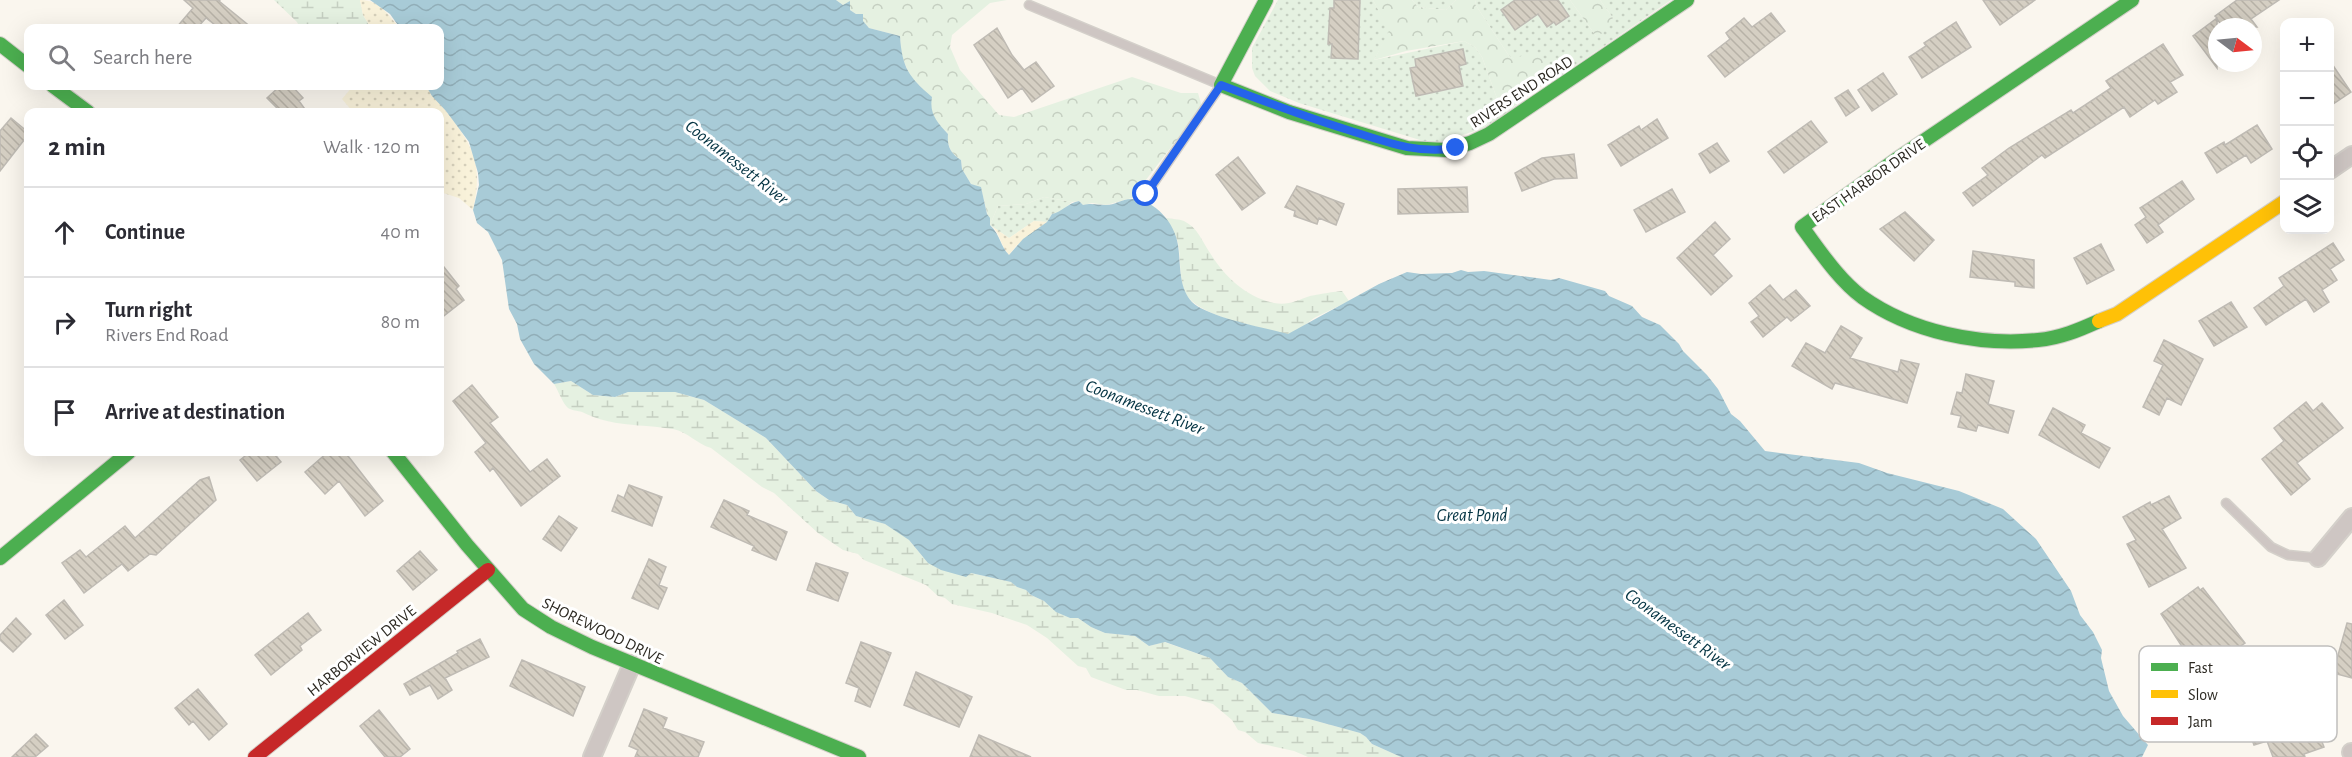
<!DOCTYPE html>
<meta charset="utf-8">
<style>
:root{--surface:#fff;--page:#f2f2f3;--text:#2b2b33;--muted:#7c7c81;--line:#e1e1e2}
body{margin:0;font-family:"Alegreya Sans",sans-serif;background:var(--page);color:var(--text)}
.controls{position:absolute;right:18px;top:18px;display:grid;overflow:hidden;border-radius:12px;box-shadow:0 6px 24px #0002}
.controls button{width:54px;height:54px;display:grid;place-items:center;padding:0;border:0;border-bottom:2px solid var(--line);background:var(--surface);color:var(--text);font:30px sans-serif}
.compass{position:absolute;left:2208px;top:18px;width:54px;height:54px;border-radius:50%;background:var(--surface);box-shadow:0 6px 24px #0002;rotate:106deg}
.stop{position:absolute;width:18px;height:18px;margin:-14px;border:4px solid #2563eb;border-radius:50%;background:#fff}
.stop.end{background:#2563eb;border-color:#fff;box-shadow:0 2px 6px #0008}
.list{margin:0;padding:0;list-style:none}
h2{display:flex;justify-content:space-between;align-items:center;height:78px;margin:0;padding:0 24px;font-size:26px}
h2 small{font-size:20px;font-weight:400;color:var(--muted)}
.list li{display:grid;grid-template-columns:39px 1fr auto;gap:18px;align-items:center;box-sizing:border-box;height:90px;padding:0 24px;border-top:2px solid var(--line)}
.list b{display:block;font-size:22px;white-space:nowrap}
.list p{margin:0;font-size:20px;white-space:nowrap;color:var(--muted)}
.list em{font-size:20px;font-style:normal;color:var(--muted)}
.icon{flex:none;width:33px;height:33px;fill:none;stroke:currentColor;stroke-width:2;stroke-linecap:round;stroke-linejoin:round}
.map{position:relative;flex:none;width:2352px;height:757px;overflow:hidden}
.search{position:absolute;background:var(--surface);box-shadow:0 6px 24px #0002;left:24px;top:24px;width:420px;height:66px;display:flex;align-items:center;gap:15px;box-sizing:border-box;padding:0 21px;border-radius:12px;color:var(--muted);font-size:22px}
.panel{position:absolute;background:var(--surface);box-shadow:0 6px 24px #0002;left:24px;top:108px;width:420px;height:348px;border-radius:12px}
.map>svg:first-child{display:block}
.grass{fill:url(#grass-dots)}
.forest{fill:url(#forest-crowns)}
.wetland{fill:url(#wetland-marsh)}
.sand{fill:url(#sand-dots)}
.water{fill:url(#water-waves)}
.building{fill:url(#building-back-hatch);stroke:#bfbbb4;stroke-width:1.5}
.lines{fill:none;stroke-linecap:round;stroke-linejoin:round}
.lane-casing{stroke:#d4d0ca;stroke-width:11}
.street-casing{stroke:#d4d0ca;stroke-width:20}
.fast-casing{stroke:#d4d0ca;stroke-width:16}
.slow-casing{stroke:#d4d0ca;stroke-width:16}
.jam-casing{stroke:#d4d0ca;stroke-width:16}
.lane{stroke:#cec6c3;stroke-width:8}
.street{stroke:#cec6c3;stroke-width:16}
.fast{stroke:#4caf50;stroke-width:14}
.slow{stroke:#ffc107;stroke-width:14}
.jam{stroke:#c62828;stroke-width:14}
.route{stroke:#2563eb;stroke-width:8}
.labels{text-anchor:middle;stroke-width:6;stroke-linejoin:round;paint-order:stroke}
.street-label{font-size:16px;fill:#2c2922;stroke:#fff}
.water-label{font-size:18px;font-style:italic;fill:#033342;stroke:#fff}
.key{fill:#fff;stroke:#c0bfbd;stroke-width:1.5}
.key-label{font-size:16px;fill:#2c2922}
</style>
<div class="map">
<svg width="2352" height="757" viewBox="0 0 2352 757">
<defs>
<pattern id="grass-dots" width="8" height="8" patternUnits="userSpaceOnUse" patternTransform="scale(1.5)"><rect width="8" height="8" fill="#e5f1e1"/><path d="M2 2h.1M6 6h.1" fill="none" stroke="#c5cfc1" stroke-width="1.8" stroke-linecap="round"/></pattern>
<pattern id="forest-crowns" width="20" height="18" patternUnits="userSpaceOnUse" patternTransform="scale(1.5)"><rect width="20" height="18" fill="#e5f1e1"/><path d="M2 6a3 3 0 1 1 6 0M12 15a3 3 0 1 1 6 0" fill="none" stroke="#c5cfc1"/></pattern>
<pattern id="wetland-marsh" width="20" height="14" patternUnits="userSpaceOnUse" patternTransform="scale(1.5)"><rect width="20" height="14" fill="#e5f1e1"/><path d="M1 5h8M5 5V1M11 12h8M15 12V8" fill="none" stroke="#c5cfc1"/></pattern>
<pattern id="sand-dots" width="8" height="8" patternUnits="userSpaceOnUse" patternTransform="scale(1.5)"><rect width="8" height="8" fill="#f9f2da"/><path d="M2 2h.1M6 6h.1" fill="none" stroke="#d6d0bb" stroke-width="1.8" stroke-linecap="round"/></pattern>
<pattern id="water-waves" width="16" height="10" patternUnits="userSpaceOnUse" patternTransform="scale(1.5)"><rect width="16" height="10" fill="#a8cbd7"/><path d="M0 5q4-4 8 0t8 0" fill="none" stroke="#91aeb8"/></pattern>
<pattern id="building-back-hatch" width="6" height="6" patternUnits="userSpaceOnUse" patternTransform="scale(1.5)"><rect width="6" height="6" fill="#d5cfc3"/><path d="M-1 5l2 2M0 0l6 6M5-1l2 2" fill="none" stroke="#b7b2a7"/></pattern>
</defs>
<rect width="100%" height="100%" fill="#faf6ee"/>
<path class="grass" d="M1278 0H1373L1390 31 1374 60 1464 41 1475 47 1482 57 1503 115 1481 129 1433 144 1299 103 1270 91 1255 76 1252 68V48Z
M1412 0H1456L1446 10 1418 7Z
M1476 0H1570L1596 36 1613 18 1600 0H1671L1553 81 1509 56 1475 4Z
M1044 197 1072 202 1060 212 1052 214 1047 222 1034 221 1009 238 990 225 998 206 1026 204Z"/>
<path class="forest" d="M836 0H1007L990 3 952 35 950 47 960 70 999 115 1014 117 1132 77 1181 93H1198L1202 107 1132 198 1106 205 1092 203 1083 205 1079 201 1072 202 1044 197 1026 204 998 206 990 225 981 188 971 184 962 169 961 160C950 153 947 146 948 134L936 121 920 86 911 78 901 55 900 36 869 28 856 14Z
M1373 0H1412L1418 7 1446 10 1456 0H1476L1475 4 1509 56 1515 59 1534 50 1541 55 1554 73V76L1503 115 1482 57 1475 47 1464 41 1406 51 1374 60 1389 31Z
M1570 0H1600L1613 18 1603 33 1596 36Z"/>
<path class="wetland" d="M274 0H360L363 15 371 28H300L297 22Z
M1166 218C1172 219 1179 219 1184 221 1198 228 1202 241 1210 253 1225 277 1246 297 1274 303 1288 306 1298 300 1310 296 1315 295 1337 291 1342 291L1349 301 1314 318 1297 331 1288 335C1263 327 1193 317 1184 290 1179 275 1181 259 1178 243 1176 235 1170 226 1166 218Z
M571 381 593 395 615 397 628 392H675L704 400 766 438 816 491 829 500 847 505 856 516 885 524 898 531 909 540 923 557 971 573 1011 582 1017 587 1026 590 1031 595 1044 601 1057 612 1070 618H1078L1091 627 1105 633 1135 636 1149 646 1164 642 1210 658 1228 677 1242 683 1272 713 1309 719 1360 733 1366 737 1372 744 1401 757H1308L1294 751 1258 743 1245 732 1238 730 1232 720 1213 704 1185 696H1159L1137 690H1126L1091 677 1086 668 1078 666 1047 638 1027 625 992 613 952 604 945 598 938 596 926 585 864 560 858 554 843 550 818 533 774 493 762 487 711 448C697 444 688 432 673 429 641 424 611 427 582 412 578 411 571 410 568 408 563 404 558 390 554 384Z"/>
<path class="sand" d="M360 0C381 0 387 15 400 28H371L363 15Z
M353 86H426C432 96 439 102 446 111 474 147 483 164 473 210L459 198 440 192V112H353L342 99Z
M1034 221 1047 222 1016 246 1009 255C1001 247 1001 236 993 227L1009 238Z"/>
<path class="water" d="M370 0H836L843 5 850 1V10L856 14H863V21L869 28 900 36C902 68 909 77 932 97 929 114 937 122 948 134 947 146 950 153 961 160L962 169 971 184 981 187 987 214 990 218V225C1001 236 1000 246 1009 255L1023 239 1047 222 1052 214C1062 212 1068 203 1079 201L1083 205C1092 203 1097 205 1106 205 1115 205 1123 198 1133 199 1155 200 1175 223 1178 245 1181 264 1178 287 1192 302 1207 317 1266 328 1288 334L1379 284 1407 272 1421 274 1452 273 1461 270 1468 272 1484 271 1551 280 1559 278 1605 291 1609 296 1632 306 1642 317 1660 325 1679 344 1683 351 1707 375 1718 389 1731 414 1740 421 1765 451 1859 463 1887 473 1959 491 2003 509 2036 539 2071 591 2080 615 2093 632 2102 650 2101 658 2109 691 2123 716 2148 745 2142 757H1401L1372 744 1366 737 1360 733 1309 719 1272 713 1242 683 1228 677 1210 658 1165 642 1149 646 1135 636 1105 633 1091 627 1078 618H1070L1056 612 1044 601 1031 595 1026 590 1017 587 1011 582 971 573 966 577 941 570 928 563 909 540 885 524 856 516 847 505 829 500 816 491 766 438 704 400 675 392H628L615 397 593 395 571 381 554 384 534 364 520 339 517 324 509 309 502 260 488 232 477 223 473 210 479 185 478 173 469 142 446 111 432 96 426 86H440V28H400L390 14Z"/>
<path class="building" d="M184 0H220L219 1 252 28H219L206 18 197 28H176L193 8Z
M1334 0H1360L1358 59 1331 58 1332 44H1328L1330 8H1334Z
M1515 0H1558L1569 16 1556 25 1554 22 1547 27 1538 14 1515 30 1501 10Z
M1983 0H2035L2000 25Z
M2237 0H2279L2251 19 2257 27H2223L2217 19V68L2193 36 2217 18 2215 16Z
M1771 13 1785 31 1725 77 1708 56 1730 39 1726 33 1744 18 1752 27Z
M1956 22 1971 47 1922 78 1909 57 1926 46 1924 43Z
M997 28 1012 55 1024 70 1036 62 1054 86 1032 102 1022 88 1008 98 974 45Z
M2163 44 2183 75 2170 82 2177 92 2158 104 2155 100 2130 117 2124 107 2045 158 2042 155 1973 206 1963 193 1988 175 1982 168 2009 148 2071 110 2073 113 2111 88 2106 81Z
M1463 49 1466 64 1459 66 1463 86 1416 96 1410 68 1416 67 1415 59Z
M2330 61 2351 92 2330 106Z
M1883 73 1897 94 1872 111 1858 90Z
M280 86H292L303 98 299 101 307 112H281L267 98Z
M1848 90 1859 107 1846 116 1835 98Z
M11 118 28 132V135L0 171V131Z
M1657 119 1668 138 1621 166 1608 145 1639 126 1641 130Z
M1811 121 1827 142 1784 173 1768 152Z
M2257 125 2272 149 2251 163 2246 155 2217 173 2205 153 2224 142 2225 145Z
M1717 143 1729 161 1710 173 1699 154Z
M1574 154 1577 178 1554 179 1522 191 1515 173 1542 158Z
M1238 157 1265 193 1242 210 1216 175Z
M2182 181 2194 199 2158 225 2163 232 2147 243 2135 225 2146 217 2140 208Z
M1297 186 1344 204 1336 225 1319 218 1317 224 1294 216 1295 211 1285 207Z
M1467 187 1468 212 1398 214V189Z
M1672 189 1685 212 1646 232 1634 210Z
M1905 212 1934 240 1914 261 1880 229Z
M1715 222 1730 239 1713 255 1732 276 1711 295 1677 258Z
M2333 243 2344 260 2330 269 2337 280 2322 290 2329 302 2314 312 2306 299 2266 325 2254 308 2284 286 2279 278Z
M2101 244 2114 270 2087 284 2074 258Z
M1973 251 2034 260V288L2015 286V282L1970 277Z
M440 262 459 286 456 289 464 300 440 319Z
M1770 285 1783 300 1796 290 1810 306 1791 321 1787 317 1763 337 1751 322 1759 316 1749 303Z
M2231 302 2247 327 2214 346 2199 321Z
M1841 326 1862 338 1850 358 1898 372 1901 360 1919 364 1907 403 1835 383 1832 389 1792 366 1806 343 1825 353Z
M2164 340 2203 359 2181 405 2167 398 2159 415 2143 407 2163 365 2154 361Z
M1966 374 1994 381 1988 404 2014 411 2008 433 1978 425 1976 431 1958 427 1961 416 1951 414 1957 392 1962 393Z
M472 385 498 417 490 423 530 472 547 459 560 476 521 506 493 468 490 471 475 452 486 443 453 401Z
M2306 402 2313 411 2322 403 2343 428 2297 463 2310 479 2291 495 2262 459 2284 441 2274 428Z
M2053 408 2085 425 2081 433 2110 448 2099 468 2039 435Z
M250 452H273L281 462 257 481 240 460Z
M328 452H345L383 501 365 516 339 481 325 494 305 472Z
M209 477 216 500 156 555 150 554 128 571 122 564 84 593 62 563 80 550 86 557 125 526 135 538 200 480Z
M629 485 662 497 652 526 612 511 618 495 624 498Z
M2169 496 2181 518 2162 529 2186 568 2149 587 2127 544 2136 540 2123 517 2150 502 2151 505Z
M724 500 749 511 747 515 787 532 776 560 752 550 754 546 711 527Z
M559 516 577 528 561 551 543 539Z
M420 551 437 570 413 590 397 571Z
M649 559 666 567 659 585 667 588 658 609 632 598Z
M816 563 848 573 838 601 807 590Z
M2198 587 2200 590 2203 588 2245 643 2229 654 2246 676 2261 671 2284 735 2315 724 2324 747 2304 754 2305 757H2273L2267 741 2254 745 2251 737 2242 740 2230 707 2239 704 2224 663 2208 675 2191 653 2188 656 2161 614Z
M64 600 83 625 65 639 46 615Z
M308 613 321 630 300 646 302 650 271 675 255 655Z
M16 618 31 634 13 652 0 640V635Z
M2347 623 2352 624V678L2333 673Z
M480 639 489 657 445 678 452 690 438 699 430 685 410 695 404 684 458 653 457 651Z
M861 642 891 653 870 707 855 701 859 688 846 683Z
M522 660 585 687 573 716 510 686Z
M916 672 972 697 959 727 904 705Z
M198 689 227 724 209 740 193 721 189 725 175 708Z
M644 709 667 718 663 728 704 742 698 757H635L638 750 629 746Z
M379 710 410 749 400 757H385L360 726Z
M36 734 48 746 35 757H12Z
M979 735 1031 757H970Z"/>
<g class="lines">
<g class="lane-casing">
<path id="lane" d="M1029 5 1221 85 1146 194
M2226 503 2271 547 2288 555 2318 558"/>
</g>
<g class="street-casing">
<path id="street" d="M2330 170 2352 155
M2318 558 2352 517
M2351 752 2352 753
M592 757 632 664"/>
</g>
<g class="fast-casing">
<path id="fast" d="M1266 0 1221 85 1289 112 1407 148 1446 150 1470 143 1489 134 1687 0
M0 44 28 66
M53 86 88 112
M2099 321C2079 330 2060 338 2038 340 1979 346 1911 332 1862 297 1838 279 1820 251 1802 227L1897 159 2132 0
M393 452 467 545 523 609 551 627 592 647 859 757
M0 558 129 452"/>
</g>
<g class="slow-casing">
<path id="slow" d="M2099 321 2117 314 2284 202"/>
</g>
<g class="jam-casing">
<path id="jam" d="M255 757 488 570"/>
</g>
<use href="#lane" class="lane"/>
<use href="#street" class="street"/>
<use href="#fast" class="fast"/>
<use href="#slow" class="slow"/>
<use href="#jam" class="jam"/>
</g>
<g class="lines">
<path class="route" d="M1146 194 1221 85C1263 101 1305 117 1348 130 1383 141 1418 155 1456 148"/>
</g>
<g class="labels">
<g class="street-label">
<text transform="translate(1521 91) rotate(-33)" y="6">RIVERS END ROAD</text>
<text transform="translate(1868 180) rotate(-35)" y="6">EAST HARBOR DRIVE</text>
<text transform="translate(603 630) rotate(26)" y="6">SHOREWOOD DRIVE</text>
<text transform="translate(361 650) rotate(-39)" y="6">HARBORVIEW DRIVE</text>
</g>
<g class="water-label">
<text transform="translate(737 162) rotate(38)" y="6">Coonamessett River</text>
<text transform="translate(1145 407) rotate(21)" y="6">Coonamessett River</text>
<text x="1472" y="521">Great Pond</text>
<text transform="translate(1678 629) rotate(36)" y="6">Coonamessett River</text>
</g>
</g>
<rect x="2139" y="646" width="198" height="96" rx="9" class="key"/>
<rect x="2151" y="663" width="27" height="8" fill="#4caf50"/>
<rect x="2151" y="690" width="27" height="8" fill="#ffc107"/>
<rect x="2151" y="717" width="27" height="8" fill="#c62828"/>
<g class="key-label">
<text x="2188" y="673">Fast</text>
<text x="2188" y="700">Slow</text>
<text x="2188" y="727">Jam</text>
</g>
</svg>
<div class="controls">
<button>+</button>
<button>−</button>
<button><svg class="icon" aria-label="locate" viewBox="0 0 24 24"><circle cx="12" cy="12" r="6"/><path d="M12 2v4M12 18v4M2 12h4M18 12h4"/></svg></button>
<button><svg class="icon" aria-label="layers" viewBox="0 0 24 24"><path d="M12 4l9 5-9 5-9-5zM3 14l9 5 9-5"/></svg></button>
</div>
<svg class="compass" viewBox="-18 -18 36 36"><path d="M0-13l5 13h-10z" fill="#e53935"/><path d="M0 13l5-13h-10z" fill="#7c7c81"/></svg>
<div class="stop" style="left:1146px;top:194px"></div>
<div class="stop end" style="left:1456px;top:148px"></div>
<div class="search"><svg class="icon" aria-label="search" viewBox="0 0 24 24"><circle cx="10" cy="10" r="6"/><path d="M15 15l6 6"/></svg>Search here</div>
<section class="panel">
<h2>2 min<small>Walk · 120 m</small></h2>
<ul class="list">
<li><svg class="icon" aria-label="ahead" viewBox="0 0 24 24"><path d="M12 20V5M6 11l6-6 6 6"/></svg><div><b>Continue</b></div><em>40 m</em></li>
<li><svg class="icon" aria-label="right" viewBox="0 0 24 24"><path d="M7 20v-9h11M14 6l5 5-5 5"/></svg><div><b>Turn right</b><p>Rivers End Road</p></div><em>80 m</em></li>
<li><svg class="icon" aria-label="arrive" viewBox="0 0 24 24"><path d="M6 21V4h12l-3 4 3 4H6"/></svg><div><b>Arrive at destination</b></div></li>
</ul>
</section>
</div>
